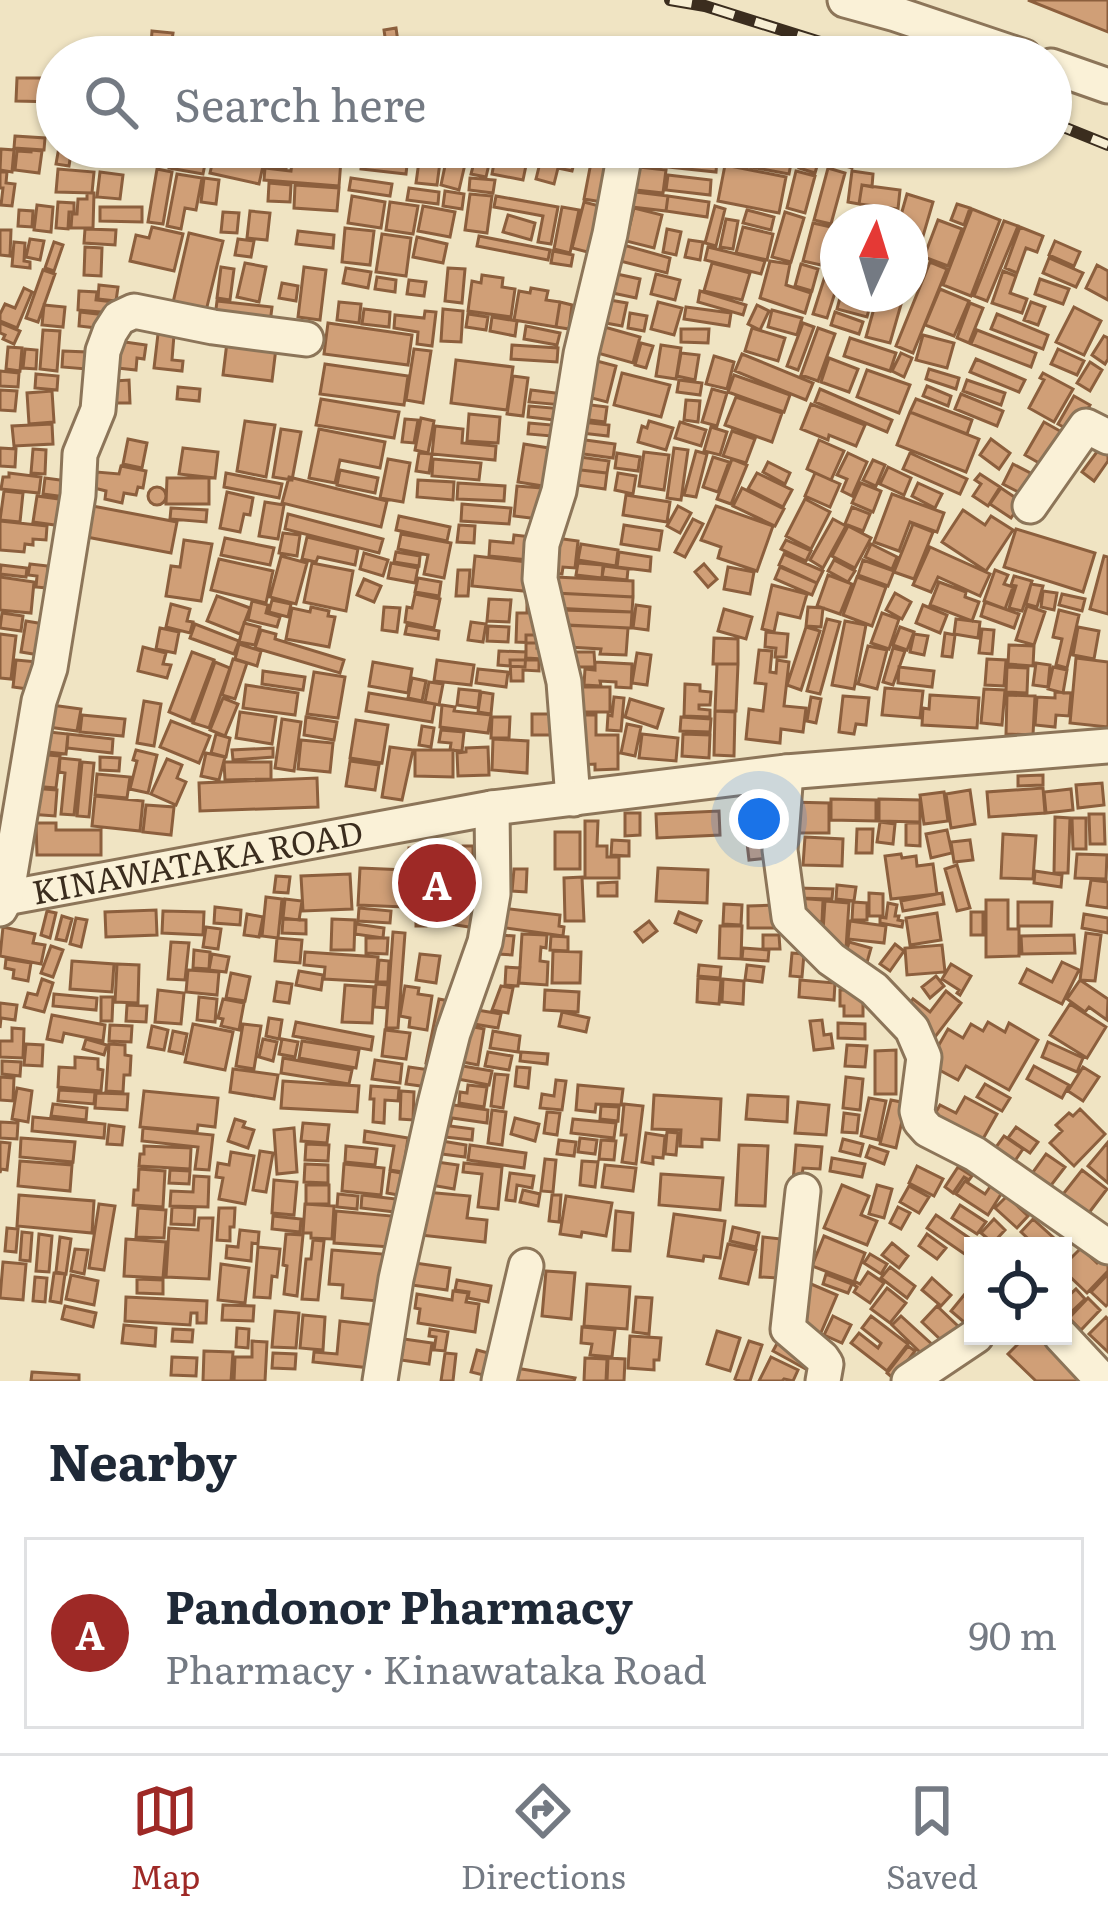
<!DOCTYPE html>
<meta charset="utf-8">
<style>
:root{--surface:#fff;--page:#f6f6f7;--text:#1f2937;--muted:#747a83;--line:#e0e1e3;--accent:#9e2926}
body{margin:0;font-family:Literata,serif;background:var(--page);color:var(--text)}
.controls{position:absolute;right:36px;bottom:36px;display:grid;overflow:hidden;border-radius:0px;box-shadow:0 3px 9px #0004}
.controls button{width:108px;height:108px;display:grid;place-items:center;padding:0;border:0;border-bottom:3px solid var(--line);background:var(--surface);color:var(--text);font:60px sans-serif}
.compass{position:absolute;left:820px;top:204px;width:108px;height:108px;border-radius:50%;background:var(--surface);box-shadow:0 3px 9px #0004;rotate:4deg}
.you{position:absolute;left:759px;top:819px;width:42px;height:42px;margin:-30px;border:9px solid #fff;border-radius:50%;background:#1a73e8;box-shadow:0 0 0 18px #1a73e833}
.badge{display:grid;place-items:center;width:78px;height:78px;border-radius:50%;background:var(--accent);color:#fff;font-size:39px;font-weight:700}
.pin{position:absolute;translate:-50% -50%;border:6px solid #fff;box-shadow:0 3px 12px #0006}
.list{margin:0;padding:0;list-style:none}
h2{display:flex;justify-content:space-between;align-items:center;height:156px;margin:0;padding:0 48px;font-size:51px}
h2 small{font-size:39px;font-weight:400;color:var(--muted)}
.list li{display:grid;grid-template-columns:78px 1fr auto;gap:36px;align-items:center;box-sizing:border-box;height:192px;margin:0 24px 24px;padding:0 24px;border:3px solid var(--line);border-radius:0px}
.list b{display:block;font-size:45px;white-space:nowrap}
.list p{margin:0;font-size:39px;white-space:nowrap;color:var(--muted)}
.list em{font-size:39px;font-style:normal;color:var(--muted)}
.icon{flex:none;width:66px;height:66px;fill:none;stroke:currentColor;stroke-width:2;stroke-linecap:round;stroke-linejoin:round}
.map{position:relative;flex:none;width:1108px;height:1381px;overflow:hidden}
.search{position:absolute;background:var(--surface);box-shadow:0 3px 9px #0004;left:36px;right:36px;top:36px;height:132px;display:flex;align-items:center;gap:30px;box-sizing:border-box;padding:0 42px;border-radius:66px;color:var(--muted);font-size:45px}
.sheet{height:372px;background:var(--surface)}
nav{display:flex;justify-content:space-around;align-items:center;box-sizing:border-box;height:168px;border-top:3px solid var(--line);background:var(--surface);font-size:33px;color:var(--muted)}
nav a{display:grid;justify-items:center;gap:6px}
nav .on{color:var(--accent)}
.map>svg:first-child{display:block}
.building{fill:#d09f77;stroke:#8c5f3d;stroke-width:3}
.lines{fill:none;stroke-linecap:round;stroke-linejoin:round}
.minor-casing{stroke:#8c7559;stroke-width:39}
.minor{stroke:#faf1d7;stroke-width:33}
.rail-casing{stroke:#3b2d1e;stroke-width:12}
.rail{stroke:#f7eed3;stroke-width:8;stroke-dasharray:22;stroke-linecap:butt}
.labels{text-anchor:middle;stroke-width:9;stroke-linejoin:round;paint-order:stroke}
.street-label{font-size:33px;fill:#3b2d1e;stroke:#f7eed3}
</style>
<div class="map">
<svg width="1108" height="1381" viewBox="0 0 1108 1381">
<rect width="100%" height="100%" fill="#f0e4c3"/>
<path class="building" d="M1028 0H1108V32Z
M396 28 399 49 387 51 384 30Z
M152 31 173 33 171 47 151 45Z
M17 78H57V102L16 101Z
M15 136 45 138 44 150 14 148Z
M59 147H72L69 166 56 164Z
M216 147 265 157 259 184 210 173Z
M271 147H318L317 154 288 150 286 169 269 167Z
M324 147H342L339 186 264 180 265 168 291 171 293 154 323 157Z
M363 147H409L406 174 361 169Z
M421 147H442L437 185 416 183Z
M449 147H469L459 190 441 185Z
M478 147H493L486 177 471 174Z
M497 147 529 151 523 180 492 174Z
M544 147H559V150L576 155 572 171 558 168 554 184 536 179Z
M594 147 618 150 608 203 584 199Z
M640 147H718L716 172 639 164Z
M755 147H794L789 174 751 167Z
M845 147 857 149 852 168 835 163 838 153 843 154Z
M1 149 14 150 12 172 0 170Z
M31 150 42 151 39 173 15 170 17 151 31 152Z
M804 152 820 156 815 173 799 168Z
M170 158 205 164 203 174 169 168Z
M725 165 786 177 779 213 718 201Z
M639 167 666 170 663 193 636 190Z
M828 168 845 173 831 224 814 220Z
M58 169 94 172 92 193 56 192Z
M157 169 172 172 163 224 148 222Z
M796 171 815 176 805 213 787 208Z
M852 171 873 174 872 187 862 185 859 204 848 202Z
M0 172H7L6 183 15 184 12 206 1 205 3 188H0Z
M100 172 123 175 120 199 97 197Z
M177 174 202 178 196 210 185 208 181 229 167 226Z
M668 175 711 180 710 195 666 190Z
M204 178 219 180 216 204 201 202Z
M351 178 392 184 390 196 349 190Z
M470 178 495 180 493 193 469 190Z
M269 183 291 185 290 202 268 201Z
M295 185 339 188 337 211 294 208Z
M862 185 900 190 898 209 859 204Z
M409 188 439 192 438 204 407 200Z
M445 191 464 194 462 209 443 206Z
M635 192 668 196 666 211 632 207Z
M87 193H94L93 228H71L72 214H77L78 199H87Z
M470 194 492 196 487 233 465 230Z
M907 194 933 202 921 243 910 240V222H899Z
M352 196 385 202 381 228 348 223Z
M496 196 558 207 551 244 538 242 543 216 494 207Z
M668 196 709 202 707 217 666 211Z
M58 202 74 203V212H69L68 229 56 228Z
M390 202 418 206 413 234 386 230Z
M584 202 607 208 595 254 572 248Z
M957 204 970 208 964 225 951 220Z
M37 205 53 207 51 232 34 230Z
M423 206 455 212 450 237 418 231Z
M715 206 725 209 716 246 705 243Z
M100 207H142V222L100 221Z
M562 207 579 210 570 253 554 249Z
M634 208 662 215 654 248 626 241Z
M972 209 1000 220 971 296 943 285Z
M19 210 33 211 32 227 18 226Z
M747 210 774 217 771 230 743 223Z
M868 210 897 219 896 222H864Z
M250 211 270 213 267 240 247 238Z
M223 212 239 213 237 233 221 232Z
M785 212 804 218 791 262 772 257Z
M508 215 535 223 531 240 503 232Z
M726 219 738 221 733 249 720 247Z
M938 220 962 229 948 266 924 257Z
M1004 221 1018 226 987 301 974 296Z
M813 223 831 227 821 265 803 261Z
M152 227 183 234 174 271 130 261 136 235 149 238Z
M743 227 773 234 767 260 736 253Z
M1020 227 1043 236 1037 252 1026 248 1017 273 1005 268Z
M345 228 374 231 370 265 342 262Z
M85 229 116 230 115 245 84 243Z
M667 229 681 232 676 255 663 252Z
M0 230H11L10 256 0 255Z
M298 231 334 235 333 248 296 244Z
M189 233 223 241 205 315 172 307Z
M382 234 411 238 406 276 376 272Z
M838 235V283L827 318 813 314Z
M479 236 550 250 548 260 477 246Z
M417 237 447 244 443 263 413 257Z
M30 239 44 241 40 260 26 257Z
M238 239 254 241 251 257 235 255Z
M689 240 703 242 700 260 685 257Z
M1055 241 1080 252 1074 266 1049 255Z
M14 242 25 243 24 261 30 262V268L12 266Z
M54 242 63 245 54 271 45 268Z
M620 244 670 258 667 273 616 260Z
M85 247 102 248 101 276 84 275Z
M708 247 765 261 761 274 705 260Z
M553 251 573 255 571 266 551 263Z
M1049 258 1083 273 1076 287 1043 273Z
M770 261 790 264 786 285 811 293 805 313 760 298Z
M930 262 947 269 913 353 896 346Z
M245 263 266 267 259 302 237 297Z
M712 263 750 273 742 300 704 291Z
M801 264 818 269 812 291 795 286Z
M1097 265 1108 271V300L1086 288Z
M221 267 234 269 230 300 217 298Z
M304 267 326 270 320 320 298 317Z
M346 268 371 272 368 288 343 283Z
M448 268 465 269 462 303 445 301Z
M43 270 55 274 38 322 26 318Z
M1003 271 1016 276 1010 293 1027 299 1022 313 992 303Z
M612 273 640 279 636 298 608 292Z
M656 274 680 280 675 300 651 294Z
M482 275 503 278 502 287 515 289 511 317 468 311 472 281 481 283Z
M377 277 396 280 395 292 375 289Z
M1040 279 1069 289 1063 304 1035 294Z
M409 280 426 282 424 296 407 294Z
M282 283 298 286 296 301 279 298Z
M99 285 118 287 116 301 98 299Z
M24 288 32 292 17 328 0 321V314L5 304 15 308Z
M531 288 548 291 546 300 560 302 556 327 514 320 519 291 530 293Z
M940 289 969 301 954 336 925 325Z
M79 291 97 292 96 300 114 302 112 313 78 310Z
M700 291 746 305 743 315 698 302Z
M841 294H873L867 317 837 309Z
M878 294H904L890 343 866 337Z
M604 299 627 303 622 326 600 322Z
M217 301 272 307 270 323 215 317Z
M339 302 361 304 359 323 337 320Z
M560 302 572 305 569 329 556 327Z
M658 302 682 308 674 335 651 329Z
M1031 302 1045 307 1038 325 1024 320Z
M970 303 983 308 969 343 957 338Z
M44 305 65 307 63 327 42 325Z
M757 305 769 311 760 330 748 324Z
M686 307 731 313 729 326 684 319Z
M1074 307 1101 321 1084 355 1056 342Z
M364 309 390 312 389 327 362 324Z
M443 309 463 311 461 342 441 341Z
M772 310 802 318 797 335 768 327Z
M425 311 436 312 432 346 417 344 418 332 394 328 395 315 424 318Z
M80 312 106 315 105 329 79 326Z
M835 312 863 322 859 334 831 325Z
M630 313 647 316 644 331 628 328Z
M468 314 488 317 486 330 466 327Z
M997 314 1048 335 1043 349 991 329Z
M492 317 517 321 515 336 490 331Z
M0 323 20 331 14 344 3 339 5 335 0 333Z
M328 323 412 335 408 365 324 354Z
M803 323 814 327 798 370 787 366Z
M526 326 560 333 557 345 524 339Z
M601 326 640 337 633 363 594 352Z
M752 328 785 338 778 361 745 351Z
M818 328 835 334 818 381 801 375Z
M681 329H709L708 343 681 342Z
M43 330 60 331 57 371 40 369Z
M977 330 1036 353 1031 367 971 344Z
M158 334 174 335 172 360 183 361 182 371 154 368Z
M228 334 277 340 272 381 223 375Z
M923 335 954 343 947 368 916 360Z
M1104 336 1108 338V359L1105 364 1092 355Z
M850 338 896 353 890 371 844 356Z
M111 340 146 345 144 359 137 358 136 370 108 367Z
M641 343 653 346 646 368 635 365Z
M512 345 558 348 557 362 511 359Z
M661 345 681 348 676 379 656 376Z
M8 347 22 348 20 371 6 369Z
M25 349 37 350 36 369 23 368Z
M414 349 431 351 423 403 406 400Z
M1058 349 1084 361 1077 375 1051 364Z
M63 351 87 352 86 369 62 367Z
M681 353 699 355 695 380 677 376Z
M901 353 912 358 904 377 892 371Z
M742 354 813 383 806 400 735 371Z
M714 356 734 362 727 389 706 384Z
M829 358 858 369 849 392 821 382Z
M976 359 1025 380 1019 392 970 372Z
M456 360 513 367 507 410 451 403Z
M593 360 616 366 607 402 584 396Z
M1090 362 1102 370 1090 391 1077 383Z
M325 364 408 376 404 405 320 394Z
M929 369 959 378 956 389 926 379Z
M867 370 910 385 899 413 857 397Z
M0 371 19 373 18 387 0 386Z
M622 373 670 385 661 417 614 405Z
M1043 373 1073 389 1054 422 1029 408 1044 380 1040 378Z
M36 374 58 376 57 390 35 388Z
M734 375 790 395 784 412 728 392Z
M513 376 528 378 523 416 507 414Z
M129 380 130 403H115V381Z
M679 380 702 383 700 395 677 392Z
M967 380 1005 393 1001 405 963 391Z
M927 386 951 396 948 406 923 396Z
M178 387 200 389 199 401 177 399Z
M712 389 727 393 717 426 702 422Z
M820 389 892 420 887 432 815 402Z
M0 390 17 391 15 411 0 410Z
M531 390 564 394 562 405 529 402Z
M52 391 54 422 29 424 27 393Z
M961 394 1003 411 997 426 955 409Z
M1074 396 1090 405 1074 433 1058 424Z
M736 397 782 413 772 442 725 425Z
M321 399 399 412 394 438 316 425Z
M916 399 972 420 967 434 910 412Z
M686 400 700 401 698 422 684 420Z
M583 404 607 407 605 422 582 419Z
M811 404 865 425 856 446 829 435 828 440 801 429Z
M529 406 564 409 563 421 528 417Z
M910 412 979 439 966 472 897 445Z
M469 414 500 417 498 443 467 441Z
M421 418 434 421 428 453 415 450Z
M405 419 418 420 414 443 402 442Z
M245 421 275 425 266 477 237 471Z
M649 421 673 428 666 450 638 442 642 426 647 428Z
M582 422 609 425 608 436 581 433Z
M680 422 706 430 701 446 675 438Z
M1044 422 1067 435 1048 468 1025 455Z
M529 423 552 425 551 436 528 434Z
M52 424 53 444 14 446 12 426Z
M435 426 463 429 462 443 496 446 495 460 432 454Z
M711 427 727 432 720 455 704 451Z
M281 429 301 432 292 480 273 477Z
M319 429 385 442 380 468 340 460 335 483 309 478Z
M732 431 755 439 746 463 723 456Z
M128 439 147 443 142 468 123 464Z
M578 439 615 444 613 458 576 453Z
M991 439 1010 453 999 469 980 455Z
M819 440 844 451 831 480 807 469Z
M524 444 549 448 543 486 518 482Z
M1102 445 1108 449V461L1094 481 1082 472Z
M0 448 16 449 15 467 0 466Z
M183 448 218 452 215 478 179 474Z
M674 448 688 450 681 500 667 498Z
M33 449 46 450 45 474 31 473Z
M696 451 707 454 696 497 684 495Z
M644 452 669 455 664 490 639 486Z
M419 453 432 454 429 473 416 471Z
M617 453 640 457 638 471 615 468Z
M848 453 867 462 852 496 842 491 847 479 837 475Z
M910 453 967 479 960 494 903 469Z
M573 456 609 461 607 473 572 469Z
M713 457 729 462 718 492 703 487Z
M388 459 410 463 403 502 380 498Z
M433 459 481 463 479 480 432 476Z
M732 459 747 465 731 504 717 499Z
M873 460 885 465 876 486 863 480Z
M768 462 790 473 785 484 763 472Z
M1013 464 1036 476 1026 496 1003 484Z
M121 466 146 471 143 488 138 487 136 495 124 493 122 503 105 499 106 491 94 488 97 472 119 474Z
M888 467 911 478 904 495 880 484Z
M572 469 607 473 605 489 570 484Z
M340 470 378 478 375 493 337 485Z
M9 473 41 477 39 493 1 489 3 477H9Z
M226 473 282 484 279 498 224 487Z
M618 473 636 476 633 494 615 490Z
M757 473 792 490 783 507 748 489Z
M815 473 840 484 830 507 805 496Z
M980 474 1000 487 988 506 973 496 981 484 975 480Z
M289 477 387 501 381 527 282 503Z
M45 478 75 482 73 498 43 494Z
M167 478H209V504H166Z
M418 480 454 482 453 500 417 497Z
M458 483 505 486 504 501 457 499Z
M861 483 881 491 873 512 852 503Z
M918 483 942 494 935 508 912 496Z
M517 486 542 488 539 519 514 516Z
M148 496a9 9 0 1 1 18 0a9 9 0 1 1-18 0Z
M742 488 784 509 775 526 733 506Z
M1001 488 1022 502 1011 518 990 504Z
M4 491 23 493 20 522 0 520Z
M227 492 253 498 250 515 244 514 240 532 220 528Z
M892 494 944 513 937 532 910 522 899 551 874 542Z
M626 495 670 502 667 522 623 515Z
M37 496 66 500 62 526 33 522Z
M805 499 830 512 811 549 786 536Z
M265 502 284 505 278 539 259 536Z
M82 504 177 522 171 553 76 535Z
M462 504 511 508 509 524 461 521Z
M678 506 691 513 680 533 667 526Z
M716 506 773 526 757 571 718 558 721 547 701 540Z
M852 507 870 514 863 531 845 524Z
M171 508 207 510 206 522 170 519Z
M963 510 985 525 991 516 1013 530 986 571 942 542Z
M288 514 383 539 379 553 285 529Z
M399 516 450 527 447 541 396 530Z
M693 519 703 524 685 557 675 552Z
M833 519 846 526 823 568 810 560Z
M0 521 47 526 46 540 33 539V545L25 544 24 552 0 550Z
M913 524 933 532 914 579 894 572Z
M459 525 475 526 474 543 457 542Z
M624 525 662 531 659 550 621 544Z
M848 526 871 538 855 568 832 556Z
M1016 529 1095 553 1083 592 1004 567Z
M283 533 300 535 297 556 279 553Z
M401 534 451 543 444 578 424 574 428 555 398 549Z
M514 535 532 537 529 560 489 556 490 541 513 543Z
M307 537 358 549 355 565 318 557 316 562 302 559Z
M225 538 274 548 270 565 221 555Z
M556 538 578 541 575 568 563 567 562 574 551 573Z
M184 540 212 544 201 601 166 596 171 566 180 567Z
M786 540 811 551 806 561 781 549Z
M581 544 618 550 616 566 578 560Z
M871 544 897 557 892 569 865 557Z
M930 547 990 574 980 596 938 577 931 592 913 585Z
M396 552 420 556 419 566 394 562Z
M619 552 651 557 650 571 617 567Z
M364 553 388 560 383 576 360 569Z
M784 554 823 571 817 583 779 565Z
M281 556 307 563 296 604 270 597Z
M475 556 527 562 524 591 472 586Z
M1104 556 1108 557V614L1090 609Z
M219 559 273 571 266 603 211 590Z
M834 560 855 571 848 582 828 571Z
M863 560 894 571 888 586 858 575Z
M312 563 353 571 346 611 304 602Z
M391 563 418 568 415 583 388 578Z
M578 563 603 565 602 578 576 575Z
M30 564 48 566 47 588 36 587 37 576 28 575Z
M704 564 717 579 708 587 695 572Z
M1 565 27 568 26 577 0 574Z
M604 566 628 569 627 580 602 577Z
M728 567 754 572 750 594 724 589Z
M780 567 817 583 812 595 775 579Z
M458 570H470L468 596H456Z
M995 570 1008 575 1004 584 1013 587 1005 609 984 601Z
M828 575 852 584 840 614 817 606Z
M1014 576 1032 581 1022 611 1009 608 1016 586 1011 585Z
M0 577 34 582 31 613 0 610Z
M556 577 633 581V597L555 593Z
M857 577 886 587 872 626 843 615Z
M418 578 441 582 439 596 415 592Z
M364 579 381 586 374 602 357 595Z
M939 582 966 592 965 597 979 602 972 621 930 605Z
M1031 584 1043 586 1037 607 1026 604Z
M772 585 807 594 800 618 778 613 774 632 762 629Z
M1043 591 1057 593 1054 610 1041 607Z
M555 593 633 597 632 612 554 608Z
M895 593 911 602 902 619 886 610Z
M415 594 440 599 434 628 405 622 407 607 412 608Z
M1062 594 1085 599 1082 611 1059 605Z
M217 596 250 608 240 634 207 621Z
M489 599 511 600 509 622 487 621Z
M272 600 291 604 288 617 269 612Z
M252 601 268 605 266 613 280 617 277 627 248 620Z
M527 602 539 603 537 643 516 642 517 613H527Z
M985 602 1019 614 1014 628 981 616Z
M171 604 190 609 187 621 193 622 190 633 166 627Z
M636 605 650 607 648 630 633 628Z
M923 605 947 615 940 633 916 623Z
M1027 606 1045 612 1034 645 1016 640Z
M311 607 329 611 328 616 335 617 329 647 286 639 292 608 310 612Z
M384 607 400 608 397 632 382 630Z
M808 607 823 608 821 627 806 626Z
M724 609 752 617 746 639 718 631Z
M560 610 632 612 631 628 560 625Z
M1059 610 1079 615 1067 668 1056 665 1062 639 1053 637Z
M2 613 23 616 21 631 0 628Z
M882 613 899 619 889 649 871 643Z
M827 619 840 622 820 694 807 691Z
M956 619 980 622 978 638 954 634Z
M26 621 50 625 45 656 21 652Z
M845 621 866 625 854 689 832 685Z
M471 622 486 624 483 642 468 640Z
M244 623 260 627 255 645 239 642Z
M195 624 239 641 234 654 190 638Z
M407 625 439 631 438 639 405 634Z
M568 625 628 628 626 655 600 654 601 649 568 647Z
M488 626 509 627 508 642 487 641Z
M806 627 820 631 801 690 787 685Z
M900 627 914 632 907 650 893 645Z
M1078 627 1099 631 1094 659 1073 655Z
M160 628 179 632 175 653 156 649Z
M982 629 994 630 992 654 979 653Z
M261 630 276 634 275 639 344 660 340 673 255 648Z
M766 632 788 634 786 657H775L776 648 765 647Z
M945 633 955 635 952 657 942 656Z
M0 634 16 636 11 679 0 678Z
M914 634 928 636 924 655 910 652Z
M526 635H538L537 648H543V659L526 658Z
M714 638 738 639V664H713Z
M239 644 261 651 257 666 235 659Z
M1009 645 1034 646 1033 666 1008 664Z
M868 646 887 650 877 689 858 684Z
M143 647 166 653 163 664 171 665 167 678 138 671Z
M893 648 905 651 893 685 883 682Z
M759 650 772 651 770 672 776 673 777 660 789 662 784 706 806 708 803 732 781 729 780 743 746 739 749 709 763 711 766 684 755 683Z
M499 651 526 652 525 667 498 665Z
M192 652 214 660 191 721 169 712Z
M570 652H594L595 667H570Z
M637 653 651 655 647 685 632 683Z
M1076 658 1108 662V727L1070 723Z
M233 659 247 663 235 699 222 695Z
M987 659 1006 660 1004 686 985 685Z
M16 660 38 662 35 690 13 687Z
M437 660 474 665 471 685 434 681Z
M510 660H539V671L523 670V681H511Z
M215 662 230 668 209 728 193 723Z
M373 662 412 669 408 693 369 686Z
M595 662 632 664 631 688 616 687V682L600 681 601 686 584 685 585 669 595 670Z
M1036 663 1050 665 1048 687 1033 685Z
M717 664H738L736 711H715Z
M899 667 934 671 932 687 898 683Z
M1007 667 1028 668 1027 693 1006 692Z
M1053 667 1067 670 1063 693 1048 689Z
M478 669 508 672 506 687 476 683Z
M263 671 305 677 303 690 262 684Z
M314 672 345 677 338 718 307 714Z
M412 678 426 681 422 701 408 698Z
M429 682 443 684 439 705 425 702Z
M685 684 700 685V691L711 692 710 705H699V709L710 710V717L684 716Z
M246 685 298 693 295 715 243 708Z
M579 687H610V712H579Z
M885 688 923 691 920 718 882 715Z
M459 689 480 691 478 708 457 705Z
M984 689 1005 690 1002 725 981 723Z
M481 692 493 694 491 714 478 712Z
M1055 692 1071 693 1069 716 1056 715 1055 727 1035 725 1037 697 1055 698Z
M369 693 435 704 432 722 366 711Z
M930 695 979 698 977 728 922 725 923 708 929 709Z
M1007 695 1035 696 1033 735 1006 734Z
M843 696 869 698 866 725 856 724 854 734 839 732Z
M614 697 624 698 621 731 607 730 608 715 612 716Z
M811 697 821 699 816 723 807 721Z
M223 698 238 704 225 736 210 730Z
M630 699 663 709 657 728 625 717Z
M144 701 161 704 154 746 137 743Z
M44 704 81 709 77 731 41 726Z
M442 705 455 707 454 711 491 715 488 733 440 727Z
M715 711 735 712 734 756 714 755Z
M240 712 276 717 272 744 236 738Z
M532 714H555L554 735H532Z
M82 715 125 719 123 736 80 732Z
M579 715H596V735H618V769L595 770V764L580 765Z
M306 717 337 722 334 740 304 735Z
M492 717H510L509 738H491Z
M681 717 711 719 710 732 680 731Z
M282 719 301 722 294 771 275 768Z
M356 720 388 725 382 763 350 758Z
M171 721 210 736 199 763 160 747Z
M627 724 641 727 635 756 621 753Z
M422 726 434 728 431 747 419 745Z
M441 730 464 732 462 751 450 750 451 743 439 742Z
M40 731 68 734 66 754 38 751Z
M68 734 113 739 112 753 67 748Z
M216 734 230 738 226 757 211 753Z
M642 734 678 738 676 761 639 758Z
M683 734 710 735 709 758 682 756Z
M493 739 528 741 527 773 492 770Z
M301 740 333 743 330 772 298 769Z
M390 747 413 750 402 800 382 797Z
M488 747 489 775 458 776 457 753 466 752V748Z
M273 748V757L233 760 232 750Z
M136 750 157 755 148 793 130 789 137 761 133 760Z
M415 750H453V777L415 776Z
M206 753 225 757 219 780 201 776Z
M36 754 60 756 56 788 33 786Z
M100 757 120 758 119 771 100 770Z
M60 758 80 760 74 815 61 814 65 773 59 772Z
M167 759 182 765 177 778 186 782 176 805 151 794Z
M350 761 379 765 375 790 346 786Z
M82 762 94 763 89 817 77 816Z
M224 762H271V779L225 780Z
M97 774 130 777 127 798 95 795Z
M1043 775V785L1018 786V776Z
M317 778 318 807 200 811 199 783Z
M1102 783 1104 805 1078 808 1076 785Z
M31 788 57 790 55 816 29 814Z
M1043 788 1045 813 989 817 987 792Z
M1071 789 1073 810 1046 813 1044 792Z
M970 790 975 824 951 828 946 794Z
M944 792 948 821 924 824 920 795Z
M95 796 143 801 140 831 92 826Z
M831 799 876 800V821L831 820Z
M879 799 920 800V822L879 821Z
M788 802 829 803V833H787Z
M146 805 174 807 171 835 143 832Z
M770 806 777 857 749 860 743 809Z
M719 811 720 835 657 838 656 814Z
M625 813H640V835L625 836Z
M1089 814H1104L1105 844H1090Z
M1055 817 1070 818 1068 873H1054Z
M1072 818H1086V849H1073Z
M585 821H598L597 846H607V857H619V878H585Z
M880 822 895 824 893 844 877 842Z
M36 823H56V830H101V855H37Z
M906 823H920V846L906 845Z
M857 829H873L872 853H856Z
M947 830 952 853 931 858 926 834Z
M555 832H580V869H555Z
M1003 834 1036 836 1033 879 1001 878Z
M805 837 843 839 842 866 803 865Z
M612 840 629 841V856L611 855Z
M970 840 973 860 954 862 951 842Z
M463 846H473V873H463Z
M447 847 448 868 409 869V848Z
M901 854 902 858 916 856 917 866 933 864 937 894 891 899 885 856Z
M1077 854 1107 855 1106 879 1075 878Z
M957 865 970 908 957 911 945 869Z
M360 868 406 870 404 907 358 905Z
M658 868 708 870 707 903 656 901Z
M514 869H527L526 892 512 891Z
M1035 871 1062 875 1061 887 1034 883Z
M433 872 457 875 454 894 431 891Z
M350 874 352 909 303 911 301 876Z
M276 876 290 877 288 893 274 892Z
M582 877 584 921H565L564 878Z
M1091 880 1108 882V908L1087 905Z
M617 882V896H598V883Z
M837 885 856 887 854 901 836 899Z
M797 888 833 889 832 899 797 898Z
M869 893 883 894V916H869Z
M942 893 944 904 903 911 901 901Z
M266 897 282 899 278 938 262 936Z
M795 898 823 900 822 922 794 920Z
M285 899 302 901 299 920 283 918Z
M986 900H1008V929H1019V956L986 957Z
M825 901 849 903 846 948 822 946Z
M416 902H427L426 926H416Z
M853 902 867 903V920H852Z
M1018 902H1052L1051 926H1018Z
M433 903 485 911 482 929 430 921Z
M888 903 897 905 895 916H899L898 920 903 921 902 927 880 923V917L886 918Z
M724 904 742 905 741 925 723 924Z
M776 905V928H748V906Z
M215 907 241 910 240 925 214 923Z
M359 908 391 911 390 923 358 921Z
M502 908 560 915 559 926 564 927 563 936 499 927Z
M156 910 157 935 106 937 105 912Z
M47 911 56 913 50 938 41 935Z
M163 911 204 912 203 935 162 933Z
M679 912 701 921 696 932 675 923Z
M971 912H983V935H971Z
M937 913 941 940 910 945 906 918Z
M247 914 263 917 259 937 244 935Z
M1084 914 1108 918V933L1082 928Z
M62 916 72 919 66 941 56 939Z
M76 918 87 920 81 947 70 944Z
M283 919 306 920V934L282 933Z
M332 919 355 920 354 950H331Z
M649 921 657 931 643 942 635 932Z
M850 921 886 926 884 943 848 939Z
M356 924 384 928 383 938 355 934Z
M720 926H742L741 959 719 958Z
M3 927 35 934 33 943 45 945 41 964 0 956Z
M206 927 221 929 218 949 203 947Z
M393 932 405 933 398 1028H386Z
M1086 933 1101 935 1095 981 1080 980Z
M522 934 547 935 546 948 541 947 540 961 548 962 547 985 519 983Z
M499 935 514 936 512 955 498 954Z
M763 935H779L780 949H763Z
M1074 935 1075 953 1022 954 1021 936Z
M551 936 568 937V951L550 950Z
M277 938 302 940 300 963 275 961Z
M366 938H388L387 954 366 953Z
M171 942 189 943 185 980 168 979Z
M849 942 871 948 866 966 844 960Z
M895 944 904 951 890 971 880 964Z
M942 945 945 972 907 975 905 948Z
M51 946 63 950 53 977 41 973Z
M743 948 769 950 768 961 742 959Z
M194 950 210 952 209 969 193 968Z
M553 951 581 952 580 983H552Z
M305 952 378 957 376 982 324 979 325 967 304 965Z
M792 953 804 954 802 977 790 976Z
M212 954 229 957 226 972 209 970Z
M420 954 440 956 436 983 416 980Z
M6 959 31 963 28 981 13 978 14 970 5 968Z
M379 960 389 961 388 982H377Z
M72 961 114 964 112 992 70 989Z
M1062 962 1079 970 1062 1004 1020 983 1027 969 1052 982Z
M117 964 139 965 138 1003 115 1002Z
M951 964 971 976 960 995 957 993 959 990 942 979Z
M699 965 721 967 720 978 698 976Z
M747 965 764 967 762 982 745 980Z
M506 967 520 968 518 986 505 985Z
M188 970 219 972 217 995 186 992Z
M299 971 323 975 321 990 296 985Z
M231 973 250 977 245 1001 226 998Z
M936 976 944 986 930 998 922 987Z
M698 978 721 980 719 1004 697 1002Z
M42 979 53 983 44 1012 24 1007 28 993 37 995Z
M723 979 744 981 743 1004 722 1002Z
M800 980 835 983 834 1000 799 997Z
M1080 980 1108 999 1107 1020 1089 1007 1085 1012 1067 999Z
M277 982 292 984 289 1003 274 1001Z
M376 984 388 985 386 1008 374 1007Z
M345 985 374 987 372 1023 342 1022Z
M405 986 419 988 418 994 432 996 427 1030 409 1027 410 1018 400 1016Z
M501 986 513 988 508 1013 492 1010Z
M158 990 184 993 181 1024 155 1022Z
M545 990 579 992 578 1012 544 1010Z
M840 990H863V1016H844V1006H840Z
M946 991 961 1003 935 1037 903 1013 913 999 930 1012Z
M54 994 97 998 96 1010 53 1006Z
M101 997H113L112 1021H101Z
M199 997 217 999 215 1022 197 1020Z
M223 999 244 1003 239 1030 221 1026 223 1019 218 1018Z
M439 999 454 1002 442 1066 426 1063Z
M0 1003 17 1005 15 1020 1 1018 0 1028Z
M1070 1004 1106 1027 1087 1058 1050 1035Z
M127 1005 147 1006 146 1022 126 1021Z
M477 1010 501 1014 498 1028 474 1024Z
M562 1012 589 1018 586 1032 559 1026Z
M52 1015 105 1025 103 1041 64 1033 62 1042 47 1039Z
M269 1018 282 1020 279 1039 266 1036Z
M822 1020 824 1035 831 1034 833 1048 814 1050 810 1021Z
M296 1022 373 1037 371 1050 293 1036Z
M988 1022 1005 1032 1009 1023 1038 1040 1009 1090 966 1066 958 1080 928 1064 948 1029 963 1038 971 1024 983 1031Z
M838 1023 865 1024V1039L838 1038Z
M193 1024 233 1032 225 1070 185 1062Z
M243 1024 261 1026 254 1069 236 1066Z
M459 1024 484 1029 478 1065 452 1060Z
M110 1025 132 1026 131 1042 109 1041Z
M152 1026 168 1030 164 1050 148 1047Z
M12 1028 24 1029 23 1058 0 1057V1041H12Z
M385 1030 410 1033 406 1059 382 1056Z
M173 1031 187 1034 183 1054 169 1051Z
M493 1031 520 1036 518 1052 490 1048Z
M86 1039 107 1045 104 1055 83 1049Z
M263 1039 277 1042 273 1061 259 1057Z
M282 1039 298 1042 295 1057 279 1054Z
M302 1041 359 1050 356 1068 299 1058Z
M1048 1042 1083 1058 1077 1072 1042 1057Z
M26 1044 43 1045 42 1066 24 1065Z
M109 1044 125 1045V1055L131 1056 130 1075H124L123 1092 106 1091Z
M847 1045 867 1046 865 1067 845 1066Z
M896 1050V1094H875V1051Z
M488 1052 512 1056 509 1070 485 1066Z
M521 1052 548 1054 547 1064 520 1061Z
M75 1057 98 1059V1069L103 1070 101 1091 58 1087 59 1067 75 1068Z
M283 1058 352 1070 349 1084 281 1073Z
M375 1060 402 1064 400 1083 372 1079Z
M2 1061 21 1062 20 1076 2 1074Z
M451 1064 492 1071 489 1085 458 1079 456 1092 446 1091Z
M1034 1066 1069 1085 1062 1098 1027 1079Z
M409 1067 430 1070 428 1087 406 1084Z
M517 1067 530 1068 528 1088 515 1086Z
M1083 1067 1099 1077 1083 1101 1068 1091Z
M233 1069 278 1075 274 1099 230 1092Z
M495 1074 508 1075 503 1108 491 1106Z
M0 1077 14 1078 13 1101 0 1100Z
M846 1077 863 1079 860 1110 843 1108Z
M556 1080 566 1081 562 1110 540 1108 542 1094 554 1096Z
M283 1081 359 1086 357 1112 281 1108Z
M985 1084 1010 1098 1002 1111 977 1097Z
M468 1085 487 1087 484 1107 459 1103 460 1092 467 1093Z
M578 1085 623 1089 621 1105 596 1104 595 1112 576 1110Z
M371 1086 399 1088 398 1101 385 1100 384 1123 373 1122 374 1099H370Z
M17 1088 32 1091 28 1122 12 1119Z
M59 1090 95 1092 94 1104 58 1101Z
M144 1091 218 1098 215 1127 198 1125 197 1132 140 1127Z
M401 1091 414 1092 413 1120 400 1119Z
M96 1093 128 1094 127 1110 95 1108Z
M654 1095 721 1099 719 1140 702 1139V1147L680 1146 681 1130 652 1129Z
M748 1095 788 1097 787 1122 746 1119Z
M965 1097 997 1114 975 1153 932 1119 940 1105 956 1113Z
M869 1098 886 1101 878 1140 861 1136Z
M891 1100 906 1103 896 1148 880 1144Z
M798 1102 829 1105 826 1135 795 1133Z
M440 1103 488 1110 487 1123 452 1118 450 1126 473 1129 472 1140 436 1136Z
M53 1104 87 1108 86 1120 51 1116Z
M624 1104 643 1106 636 1164 622 1162 626 1135H621Z
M601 1106 619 1107 618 1121 600 1119Z
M1080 1109 1105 1134 1074 1166 1050 1143 1062 1131 1056 1125 1069 1113 1073 1116Z
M492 1110 506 1112 502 1145 488 1143Z
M547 1112 560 1113 557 1135 544 1133Z
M844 1113 859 1115 857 1133 842 1132Z
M33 1117 105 1124 104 1138 32 1131Z
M515 1118 539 1124 535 1141 511 1134Z
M235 1119 245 1122 243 1127 254 1130 248 1148 228 1141Z
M573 1119 616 1123 614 1138 571 1133Z
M0 1122 18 1123 17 1139 0 1138Z
M303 1123 329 1125 327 1143 301 1141Z
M109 1125 124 1127 122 1145 107 1144Z
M1016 1127 1038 1142 1030 1153 1008 1138Z
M143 1128 213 1135 209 1170 195 1169 198 1147 142 1141Z
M294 1128 297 1172 277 1174 274 1130Z
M365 1131 408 1138 403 1172 390 1170 394 1146 364 1142Z
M667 1132 678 1133 676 1155 665 1154Z
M646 1133 665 1136 663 1158 653 1157V1164L642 1162Z
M1004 1136 1023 1149 1008 1171 988 1158Z
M21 1138 75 1142 73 1162 20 1157Z
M580 1138 597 1140 595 1154 578 1152Z
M843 1139 863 1144 860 1156 840 1151Z
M436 1140 466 1145 465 1157 434 1153Z
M559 1140 576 1142 574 1156 557 1154Z
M601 1140 616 1141 614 1160 599 1159Z
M0 1142 10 1143 7 1170 1 1169 0 1173Z
M1108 1142V1183L1088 1166Z
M306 1144 329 1145 328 1161 305 1160Z
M470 1145 526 1153 524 1168 468 1160Z
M739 1145 768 1146 765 1206 736 1205Z
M796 1145 822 1147 820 1169 803 1168 801 1183 793 1182Z
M144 1146 191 1148 190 1169 139 1166 140 1154H144Z
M346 1146 377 1149 375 1165 345 1162Z
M870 1146 888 1152 884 1164 866 1157Z
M260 1151 273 1153 266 1192 253 1190Z
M231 1152 254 1156 245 1204 219 1199 223 1178 216 1177 218 1163 229 1165Z
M1046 1154 1065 1167 1049 1188 1031 1175Z
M832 1158 865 1164 862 1177 830 1171Z
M545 1159 556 1160 553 1192 541 1191Z
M20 1161 72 1165 70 1191 18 1186Z
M430 1161 458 1165 454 1189 431 1185Z
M582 1161 598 1162 595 1187 580 1185Z
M464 1163 502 1167 498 1209 478 1207 482 1174 463 1172Z
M305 1164 328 1165V1183L304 1182Z
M344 1164 384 1168 381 1195 342 1191Z
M605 1165 636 1168 633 1191 602 1187Z
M917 1166 943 1179 934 1196 909 1183Z
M958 1167 972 1176 969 1180 964 1177 953 1193 945 1187Z
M139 1169 165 1171 163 1207 133 1205 134 1190H138Z
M170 1170 190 1171 189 1184 169 1183Z
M1082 1170 1107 1189 1085 1218 1060 1198Z
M390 1171 401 1173 398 1195 387 1193Z
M510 1173 534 1176 532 1188 517 1185 515 1201 506 1200Z
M661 1174 723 1178 720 1210 659 1205Z
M194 1176 209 1177 208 1207 170 1206 171 1191 193 1192Z
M274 1180 297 1182 294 1215 272 1213Z
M965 1181 985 1194 992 1184 1003 1191 988 1215 956 1194Z
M306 1185H329V1204H306Z
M842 1185 869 1196 861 1215 877 1221 867 1245 824 1228Z
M877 1185 892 1189 884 1218 869 1214Z
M909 1186 929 1197 919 1213 900 1202Z
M523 1190 540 1194 538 1206 520 1202Z
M425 1192 470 1196 467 1218 487 1220 485 1242 420 1235Z
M338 1194 358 1196 357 1209 337 1207Z
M19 1195 94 1201 92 1233 17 1226Z
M362 1195 396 1199 395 1212 361 1208Z
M552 1195H561L559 1222 549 1221Z
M566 1196 612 1203 606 1236 582 1232 581 1237 560 1234Z
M1007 1196 1028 1216 1017 1228 995 1208Z
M99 1204 115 1206 104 1270 89 1268Z
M305 1204 334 1206 332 1239 311 1238V1233H303Z
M960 1205 986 1222 977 1234 952 1218Z
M172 1207 195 1208 194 1225 171 1224Z
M898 1207 910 1213 901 1229 890 1223Z
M138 1208 166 1210 164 1238 136 1237Z
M219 1208H235L234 1227H230V1241L217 1240Z
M336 1211 392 1216 390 1247 334 1243Z
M616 1211 633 1213 630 1251 613 1250Z
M674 1214 725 1221 720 1258 704 1256 703 1261 668 1256Z
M936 1215 975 1242 966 1255 927 1228Z
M273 1216 301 1219 300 1232 272 1229Z
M199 1218H213L209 1279 166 1277 169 1228 198 1230Z
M994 1219 1005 1230 993 1243 981 1233Z
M1033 1219 1055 1239 1049 1246H1036L1021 1232Z
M733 1227 759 1233 756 1247 730 1241Z
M7 1228 18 1229 16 1252 5 1251Z
M240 1230 259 1232 258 1244 252 1243 251 1261 226 1258 227 1246 238 1247Z
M22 1232 32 1233 30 1261 20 1260Z
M39 1234 52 1236 49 1272 36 1271Z
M286 1234 303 1235 297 1296 284 1294 287 1266 283 1265Z
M927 1234 946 1248 937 1259 919 1246Z
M824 1236 865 1253 854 1282 812 1266Z
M60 1237 71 1239 66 1274 56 1272Z
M763 1237 781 1239 778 1278 760 1277Z
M126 1239 166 1242 163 1278 124 1276Z
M313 1240 324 1241 318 1300 302 1299 306 1259H311Z
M892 1243 908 1256 899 1268 882 1255Z
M728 1244 756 1250 748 1284 720 1278Z
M258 1247 280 1249 277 1277 272 1276 270 1298 254 1297Z
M1081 1248 1097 1263 1106 1255 1108 1257V1271L1087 1293 1063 1270V1266Z
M75 1249 88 1250 84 1274 71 1271Z
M332 1250 383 1254 378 1301 342 1298 343 1285 329 1284Z
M870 1254 887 1264 881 1274 864 1263Z
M3 1262 26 1264 23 1300 0 1298Z
M415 1263 450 1268 447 1290 412 1285Z
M221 1264 249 1268 245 1303 218 1300Z
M890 1267 915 1286 907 1298 881 1278Z
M546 1271 575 1273 571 1319 542 1316Z
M868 1272 884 1283 870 1303 854 1292 857 1287 854 1285 856 1282 860 1284Z
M54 1273 65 1274 61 1303 50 1301Z
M826 1274 852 1284 848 1293 823 1284Z
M1108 1274V1304L1106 1306 1091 1292Z
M71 1275 98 1281 94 1305 66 1299Z
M35 1277 47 1278 45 1302 33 1301Z
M932 1278 951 1295 941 1306 922 1290Z
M137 1279 163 1280V1294L137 1293Z
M457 1280 491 1286 488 1302 468 1298 469 1292 455 1290Z
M587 1284 630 1287 627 1329 584 1326Z
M811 1284 837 1295 820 1335 793 1323Z
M887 1288 906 1303 890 1323 871 1309Z
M1076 1289 1085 1299 1069 1314 1063 1308V1301Z
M453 1291 468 1293 466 1302 479 1304 475 1332 418 1323 420 1309 415 1308 417 1294 452 1300Z
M965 1294 973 1301V1326L971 1328 951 1311Z
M126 1297 207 1301 206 1323H197V1313H191L190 1325 125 1321Z
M636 1297 652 1298 649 1334 633 1332Z
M1088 1298 1100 1310 1081 1330 1069 1318Z
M223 1305 254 1306 253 1321 222 1320Z
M65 1306 96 1313 93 1327 62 1319Z
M937 1306 959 1327 943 1342 922 1322Z
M275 1311 299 1313 296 1348 272 1347Z
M303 1315 325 1317 323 1350 300 1348Z
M833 1316 851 1325 842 1343 824 1335Z
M871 1316 908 1344 887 1371 851 1343 859 1333 878 1348 881 1343 862 1328Z
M901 1316 935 1347 925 1357 892 1325Z
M1106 1317 1108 1319V1352L1089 1334Z
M340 1321 376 1325 371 1368 313 1362 314 1352 337 1354Z
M124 1325 156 1328 155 1346 122 1343Z
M582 1327 615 1330 612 1357 590 1355 592 1344 581 1343Z
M237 1328 249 1329 248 1348 236 1347Z
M173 1329 193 1330 192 1342 172 1341Z
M430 1329 448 1332 445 1351 434 1350 436 1337 429 1336Z
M717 1331 740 1338 730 1371 707 1364Z
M630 1336 661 1338 659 1360H654V1370L628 1368Z
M1026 1336H1040L1042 1339 1049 1336 1087 1381H1036L1008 1354Z
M780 1338 820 1360 813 1373 773 1351Z
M404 1339 432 1343 429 1364 401 1360Z
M252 1341 267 1342 265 1381H234L235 1357H252Z
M749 1341 762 1345 750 1381H740L735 1379Z
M908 1346 915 1351 894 1379 887 1373Z
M477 1350 496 1355 491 1377 471 1372Z
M204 1351 233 1352 231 1381H203Z
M273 1353 296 1354 295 1369 272 1368Z
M445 1353 456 1354 453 1381H441Z
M172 1357 197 1358 196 1376 171 1375Z
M771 1357 798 1370 793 1381 784 1379 782 1381H759Z
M585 1358 607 1359 606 1381H584Z
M608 1358 625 1359 624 1381H607Z
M510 1367 575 1378 574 1381H508Z
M32 1372 79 1375V1381H31Z"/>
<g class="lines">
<g class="minor-casing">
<g id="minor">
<path d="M845 0 896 14 1024 57"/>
<path d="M1051 66 1108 86"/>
<path d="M1030 506 1086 426 1108 437"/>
<path d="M786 772 780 850 789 917 831 959 874 989 912 1029 924 1057 917 1111 920 1121 928 1130 975 1154 1108 1247"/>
<path d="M573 799 564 682 540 579 542 544 559 491 581 354 610 234 626 147"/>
<path id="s1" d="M0 899 492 808 786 772 1108 746"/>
<path d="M0 909 6 898 39 701 50 668 78 495 80 454 98 410 103 351 110 332 119 318 134 311 213 327 306 339"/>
<path d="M803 1191 788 1329 822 1358 826 1364 823 1381"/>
<path d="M1061 1336 1103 1381"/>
<path d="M380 1381 396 1279 435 1104 453 1033 485 942 493 894 492 808"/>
<path d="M499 1381 526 1266"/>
<path d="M909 1381 976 1336"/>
</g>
</g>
<use href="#minor" class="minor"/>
<g class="rail-casing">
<path id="rail" d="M670 0 705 6 868 57
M1051 122 1108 145"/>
</g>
<use href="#rail" class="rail"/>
</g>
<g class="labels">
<g class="street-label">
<text dy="12" stroke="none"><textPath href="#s1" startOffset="201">KINAWATAKA ROAD</textPath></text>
</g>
</g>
</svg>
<div class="controls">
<button><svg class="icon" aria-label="locate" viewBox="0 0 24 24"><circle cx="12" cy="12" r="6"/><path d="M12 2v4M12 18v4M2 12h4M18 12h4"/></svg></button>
</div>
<svg class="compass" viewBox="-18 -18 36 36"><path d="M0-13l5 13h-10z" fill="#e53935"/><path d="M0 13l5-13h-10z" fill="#747a83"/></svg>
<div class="you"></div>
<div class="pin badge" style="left:437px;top:883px">A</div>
<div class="search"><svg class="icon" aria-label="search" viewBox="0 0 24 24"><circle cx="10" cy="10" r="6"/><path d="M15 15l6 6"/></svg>Search here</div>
</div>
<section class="sheet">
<h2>Nearby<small></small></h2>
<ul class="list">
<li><span class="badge">A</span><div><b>Pandonor Pharmacy</b><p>Pharmacy · Kinawataka Road</p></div><em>90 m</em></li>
</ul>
</section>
<nav>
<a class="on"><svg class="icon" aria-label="map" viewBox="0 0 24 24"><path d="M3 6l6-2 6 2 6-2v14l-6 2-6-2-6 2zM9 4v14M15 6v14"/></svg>Map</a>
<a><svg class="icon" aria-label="directions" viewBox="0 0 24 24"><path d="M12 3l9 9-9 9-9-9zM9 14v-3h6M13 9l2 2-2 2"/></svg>Directions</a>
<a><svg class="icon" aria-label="saved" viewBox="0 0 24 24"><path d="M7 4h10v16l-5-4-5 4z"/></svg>Saved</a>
</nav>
